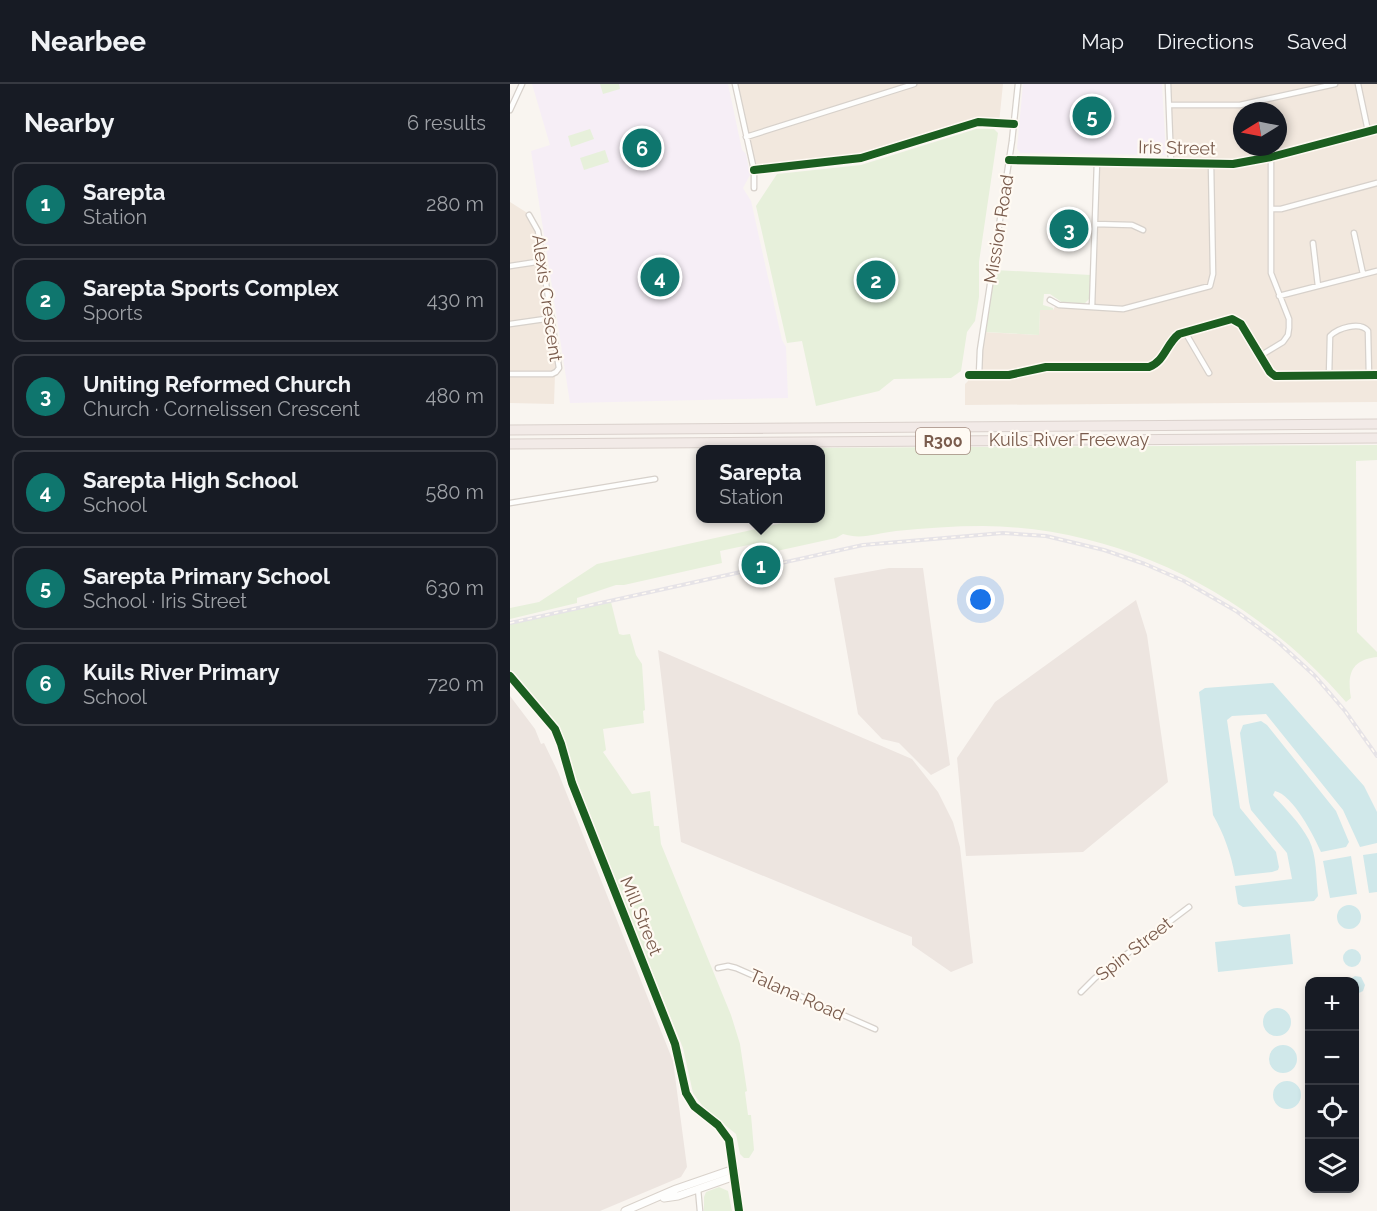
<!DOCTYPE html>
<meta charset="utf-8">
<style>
:root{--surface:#171b24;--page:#242831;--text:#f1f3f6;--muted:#9ea1a6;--line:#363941;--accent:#0f766e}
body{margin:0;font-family:Raleway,sans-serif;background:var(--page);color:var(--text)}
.controls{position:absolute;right:18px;bottom:18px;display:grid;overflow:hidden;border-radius:12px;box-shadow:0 3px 9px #0003}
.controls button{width:54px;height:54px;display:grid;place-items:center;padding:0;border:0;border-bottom:2px solid var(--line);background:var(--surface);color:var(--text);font:30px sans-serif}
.compass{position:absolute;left:723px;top:18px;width:54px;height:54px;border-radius:50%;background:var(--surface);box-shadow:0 3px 9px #0003;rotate:260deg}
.you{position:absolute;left:471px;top:516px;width:21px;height:21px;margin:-15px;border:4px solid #fff;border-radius:50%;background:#1a73e8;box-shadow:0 0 0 9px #1a73e833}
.badge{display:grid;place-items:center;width:39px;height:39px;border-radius:50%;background:var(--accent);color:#fff;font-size:20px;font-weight:700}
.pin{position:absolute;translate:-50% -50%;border:3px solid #fff;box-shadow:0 2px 6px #0006}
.popup{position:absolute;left:186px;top:361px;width:129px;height:78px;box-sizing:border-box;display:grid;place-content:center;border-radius:12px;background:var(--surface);filter:drop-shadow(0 2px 4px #0005);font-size:20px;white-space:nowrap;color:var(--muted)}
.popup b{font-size:22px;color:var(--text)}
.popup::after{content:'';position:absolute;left:50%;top:100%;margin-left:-12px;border:12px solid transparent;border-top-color:var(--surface)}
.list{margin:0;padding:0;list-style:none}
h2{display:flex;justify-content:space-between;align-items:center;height:78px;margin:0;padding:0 24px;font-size:26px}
h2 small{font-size:20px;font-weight:400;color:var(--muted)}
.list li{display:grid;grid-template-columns:39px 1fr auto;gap:18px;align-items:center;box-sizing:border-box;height:84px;margin:0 12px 12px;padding:0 12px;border:2px solid var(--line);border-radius:12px}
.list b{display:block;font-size:22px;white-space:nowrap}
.list p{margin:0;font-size:20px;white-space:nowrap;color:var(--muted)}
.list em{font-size:20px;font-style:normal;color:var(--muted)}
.icon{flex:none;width:33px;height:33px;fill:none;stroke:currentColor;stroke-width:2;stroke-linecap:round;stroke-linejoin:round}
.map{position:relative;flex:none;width:867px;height:1127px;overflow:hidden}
header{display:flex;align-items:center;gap:36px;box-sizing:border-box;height:84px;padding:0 30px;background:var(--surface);border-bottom:2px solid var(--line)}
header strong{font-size:28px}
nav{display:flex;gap:33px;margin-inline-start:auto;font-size:21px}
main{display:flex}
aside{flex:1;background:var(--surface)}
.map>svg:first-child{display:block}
.residential{fill:#f2e8de;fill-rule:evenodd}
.industrial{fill:#ede5e0}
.education{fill:#f6eef6}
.green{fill:#e7f0db}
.water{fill:#d0e8ea}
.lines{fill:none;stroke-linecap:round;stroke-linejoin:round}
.street-casing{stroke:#d7d1cb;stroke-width:7}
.secondary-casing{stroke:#d9d2cb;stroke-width:9}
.highway-casing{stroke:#dad1cc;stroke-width:11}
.street{stroke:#fefefd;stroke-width:4.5}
.secondary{stroke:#fefefd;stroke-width:7}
.highway{stroke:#f2eae7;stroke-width:9}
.rail-casing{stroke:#e6e3e7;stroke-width:4}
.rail{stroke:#fffaf3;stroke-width:1.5;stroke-dasharray:4.5;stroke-linecap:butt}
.cycleway-casing{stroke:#fffaf3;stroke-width:11}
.cycleway{stroke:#1b5e20;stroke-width:8}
.labels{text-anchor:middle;stroke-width:4.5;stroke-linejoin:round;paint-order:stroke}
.shield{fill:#fffaf3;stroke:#a28b7f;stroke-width:1.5}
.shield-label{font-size:16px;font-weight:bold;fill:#7a5c4d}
.street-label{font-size:18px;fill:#7a5c4d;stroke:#fffaf3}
</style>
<header>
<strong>Nearbee</strong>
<nav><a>Map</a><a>Directions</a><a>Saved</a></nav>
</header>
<main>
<aside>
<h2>Nearby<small>6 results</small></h2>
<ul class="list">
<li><span class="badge">1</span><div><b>Sarepta</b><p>Station</p></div><em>280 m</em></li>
<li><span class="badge">2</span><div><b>Sarepta Sports Complex</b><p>Sports</p></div><em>430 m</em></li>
<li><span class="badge">3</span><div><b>Uniting Reformed Church</b><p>Church · Cornelissen Crescent</p></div><em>480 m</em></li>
<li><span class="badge">4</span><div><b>Sarepta High School</b><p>School</p></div><em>580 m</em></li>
<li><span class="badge">5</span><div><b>Sarepta Primary School</b><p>School · Iris Street</p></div><em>630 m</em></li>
<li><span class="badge">6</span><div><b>Kuils River Primary</b><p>School</p></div><em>720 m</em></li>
</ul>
</aside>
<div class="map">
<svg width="867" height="1127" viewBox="0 0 867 1127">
<rect width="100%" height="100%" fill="#f9f5f0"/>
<path class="residential" d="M225 0H493L489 39 474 38 351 74 244 86Z
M658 0H867V318L455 321V300L458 297V291H469L473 248 529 251 530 225 543 226 546 221 582 223 588 79H661ZM732 27H768V63H732Z
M0 118 19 130 26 139 49 276 45 290 44 320 0 319Z"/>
<path class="industrial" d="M379 484H413L440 681 421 691 389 659 372 655 348 630 324 494Z
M626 516 637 551 658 698 573 768 456 772 447 674 485 618Z
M148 566 402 675 428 708 443 738 450 763 463 879 441 888 402 861V853L171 758Z
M0 612 25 645 31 660 34 659 48 688 163 977 177 1083 171 1093 90 1127H0Z"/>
<path class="education" d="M22 0H218L232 66 236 70 240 91 233 104 241 117 272 256 276 263 278 314 60 319 21 67 40 61Z
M513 0H652L656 71 510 69 507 64Z"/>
<path class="green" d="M90 0H109L110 5 93 10Z
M80 45 84 55 61 63 58 52Z
M466 45H484L488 49 469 178V213L465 237 457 248 451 287 441 294 384 295 369 307 306 322 292 257 277 259 246 122 267 90 351 81Z
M95 66 99 78 74 86 70 74Z
M485 186 581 191 580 214 574 220 553 219 540 210H534L533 221 543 224V226H530L529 251 475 248Z
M867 361V376L846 377 847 548 867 568V573C841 576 837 590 841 614L836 618C745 513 614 443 473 442 444 442 415 444 386 447 367 449 352 456 333 450L326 454 248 471 243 460 210 467 212 479 114 501H106L67 514V519L0 535V524L29 518 87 480 291 435 311 434V366L288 364Z
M101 518 109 550 113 551 120 550 126 571 132 580 135 626 133 627 134 639 93 645 96 666 93 668 122 710 140 707 144 742H149L151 760 221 931 230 960 237 1007 235 1008 238 1031H241L244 1066 239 1074H234L230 1070 226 1050 194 1024 183 1009 173 964 64 695 55 657 47 641 0 586V540Z
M209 1103 218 1107 222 1127H194V1113L196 1108Z"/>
<path class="water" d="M763 599 854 702 867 728V759L850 763 833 726 756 630 722 632 717 636 730 724 766 768 769 783 768 786 762 788 725 792C721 770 714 750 703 731L689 608 695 604Z
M751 637 757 641 826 727 839 758 836 763 811 768C804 752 783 711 765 707L763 711C776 725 790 739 799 756 807 772 806 794 808 812L804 817 733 823 728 820 725 802 782 795 777 769 741 726 739 718 730 649 733 641Z
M867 769V808L859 809 853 771Z
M841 772 847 810 820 814 813 777Z
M827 833a12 12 0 1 1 24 0a12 12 0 1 1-24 0Z
M780 850 783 880 708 888 705 858Z
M833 874a9 9 0 1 1 18 0a9 9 0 1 1-18 0Z
M845 892 851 893 855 901 853 907 845 911 844 898 837 897Z
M753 938a14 14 0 1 1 28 0a14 14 0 1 1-28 0Z
M759 975a14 14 0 1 1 28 0a14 14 0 1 1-28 0Z
M763 1011a14 14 0 1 1 28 0a14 14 0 1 1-28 0Z"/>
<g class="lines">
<g class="street-casing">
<path id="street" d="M225 0 244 86V104
M658 0 661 79
M848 0 858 47
M659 21H730L825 0
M0 26 12 0
M236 53 404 0
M499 76 723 80 761 73 867 45
M244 86 351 74 468 38 504 40
M761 125H771L867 99
M585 140 622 141 633 146
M844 149 853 190
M803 159 808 202
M0 182 33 177
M769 212 867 187
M540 216 549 221 613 225 700 202 703 190 701 80
M582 223 587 78
M0 240 42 234
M675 248 699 289
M750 272 773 258 778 251 779 244V235L761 189V73
M0 290H42L46 288 49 284 28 147 19 131
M459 291H499L536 283H639C655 277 656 260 669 250L722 235 731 240 760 288 765 292 867 291
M469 291 470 266 502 57 508 0
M819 292 820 252C828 244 850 237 858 247L859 292
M0 419 145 395
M0 592 45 645 51 660 62 699 165 960 176 1009 184 1022 208 1041 217 1052 224 1085
M208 884 218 882 226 884 365 945
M571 908 585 894 679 823
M188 1105 190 1127"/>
</g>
<g class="secondary-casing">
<path id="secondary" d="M154 1114 168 1112 225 1092
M115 1127 166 1105 224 1085 229 1127"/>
</g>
<g class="highway-casing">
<path id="highway" d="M0 346 867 340
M0 360 867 354"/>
</g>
<use href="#street" class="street"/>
<use href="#secondary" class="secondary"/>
<use href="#highway" class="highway"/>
<g class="rail-casing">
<path id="rail" d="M0 539 353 461 493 449 536 452 594 466 635 480 674 497 726 527 768 558 805 592 835 627 867 672"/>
</g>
<use href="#rail" class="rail"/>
<g class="cycleway-casing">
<path id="cycleway" d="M499 76 723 80 761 73 867 45
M244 86 351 74 468 38 504 40
M459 291H499L536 283H639C655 277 656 260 669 250L722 235 731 240 760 288 765 292 867 291
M0 592 45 645 51 660 62 699 165 960 176 1009 184 1022 208 1041 219 1056 229 1127"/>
</g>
<use href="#cycleway" class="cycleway"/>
</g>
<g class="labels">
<rect class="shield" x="406" y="344" width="54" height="26" rx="4.5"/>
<g class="shield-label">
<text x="433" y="363">R300</text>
</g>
<g class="street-label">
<text transform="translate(667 64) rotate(1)" y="6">Iris Street</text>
<text transform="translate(489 145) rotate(-81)" y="6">Mission Road</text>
<text transform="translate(37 214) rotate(82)" y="6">Alexis Crescent</text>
<text x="559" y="362">Kuils River Freeway</text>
<text transform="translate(131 832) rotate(68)" y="6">Mill Street</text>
<text transform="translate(624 865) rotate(-38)" y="6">Spin Street</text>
<text transform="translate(287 911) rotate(24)" y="6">Talana Road</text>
</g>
</g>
</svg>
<div class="controls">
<button>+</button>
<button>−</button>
<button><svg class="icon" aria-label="locate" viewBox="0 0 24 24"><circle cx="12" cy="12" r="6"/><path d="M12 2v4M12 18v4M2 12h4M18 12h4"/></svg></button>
<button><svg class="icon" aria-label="layers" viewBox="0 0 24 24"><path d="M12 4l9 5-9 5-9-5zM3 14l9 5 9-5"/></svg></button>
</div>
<svg class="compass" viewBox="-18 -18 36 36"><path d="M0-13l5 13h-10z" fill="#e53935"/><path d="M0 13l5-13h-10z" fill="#9ea1a6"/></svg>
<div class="you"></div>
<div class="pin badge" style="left:251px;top:481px">1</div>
<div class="popup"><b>Sarepta</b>Station</div>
<div class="pin badge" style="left:366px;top:196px">2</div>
<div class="pin badge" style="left:559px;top:145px">3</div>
<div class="pin badge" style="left:150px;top:193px">4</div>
<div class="pin badge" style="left:582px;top:32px">5</div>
<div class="pin badge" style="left:132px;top:64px">6</div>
</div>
</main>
